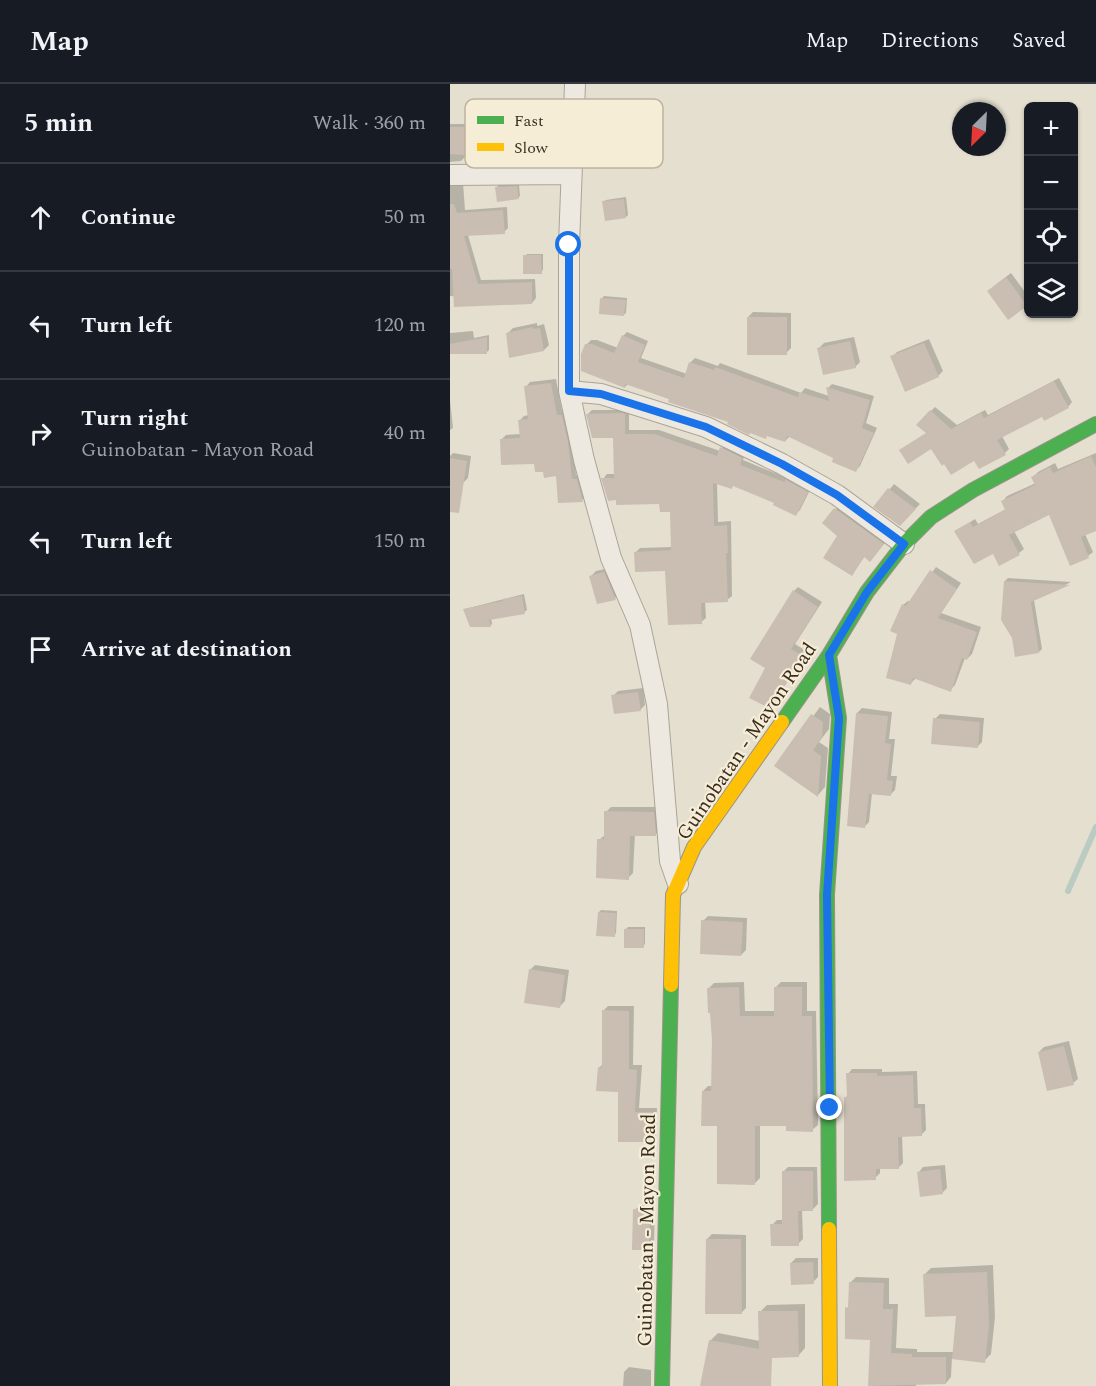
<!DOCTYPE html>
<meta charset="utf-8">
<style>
:root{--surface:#171b24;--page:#20242c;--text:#f1f3f6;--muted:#9ea1a6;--line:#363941}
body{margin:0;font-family:Spectral,serif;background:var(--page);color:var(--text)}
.controls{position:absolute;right:18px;top:18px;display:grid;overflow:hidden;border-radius:9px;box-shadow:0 2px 4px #0004}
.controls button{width:54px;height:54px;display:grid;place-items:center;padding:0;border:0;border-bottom:2px solid var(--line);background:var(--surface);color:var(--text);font:30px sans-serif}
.compass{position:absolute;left:502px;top:18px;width:54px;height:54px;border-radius:50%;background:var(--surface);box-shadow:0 2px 4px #0004;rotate:204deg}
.stop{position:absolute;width:18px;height:18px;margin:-14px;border:4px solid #1a73e8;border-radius:50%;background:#fff}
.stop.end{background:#1a73e8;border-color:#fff;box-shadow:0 2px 6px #0008}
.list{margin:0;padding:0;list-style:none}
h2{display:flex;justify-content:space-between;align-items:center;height:78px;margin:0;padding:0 24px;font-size:26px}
h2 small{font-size:20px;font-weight:400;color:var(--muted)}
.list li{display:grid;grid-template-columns:39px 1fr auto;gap:18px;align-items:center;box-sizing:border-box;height:108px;padding:0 24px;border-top:2px solid var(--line)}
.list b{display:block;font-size:22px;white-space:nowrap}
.list p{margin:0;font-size:20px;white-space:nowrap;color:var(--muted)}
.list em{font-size:20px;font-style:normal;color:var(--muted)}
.icon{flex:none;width:33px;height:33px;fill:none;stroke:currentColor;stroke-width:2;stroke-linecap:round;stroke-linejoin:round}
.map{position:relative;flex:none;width:646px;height:1302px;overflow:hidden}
header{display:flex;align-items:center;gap:36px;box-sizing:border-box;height:84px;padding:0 30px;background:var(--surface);border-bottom:2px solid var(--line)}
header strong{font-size:28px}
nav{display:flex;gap:33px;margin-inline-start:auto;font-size:21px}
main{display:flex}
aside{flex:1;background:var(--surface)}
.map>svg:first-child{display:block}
.shadow{fill:#0003}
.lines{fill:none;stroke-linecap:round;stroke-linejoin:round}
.stream{stroke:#bacbc1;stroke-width:6}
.building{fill:#c9beb1}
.street-casing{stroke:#aba498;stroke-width:22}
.fast-casing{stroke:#9a9488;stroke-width:16}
.slow-casing{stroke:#9a9488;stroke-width:16}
.street{stroke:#ede9e1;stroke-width:20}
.fast{stroke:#4caf50;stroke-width:14}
.slow{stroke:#ffc107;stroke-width:14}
.route{stroke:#1a73e8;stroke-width:8}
.labels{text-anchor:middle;stroke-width:4.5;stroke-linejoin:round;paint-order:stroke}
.street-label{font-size:20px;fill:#3a2d20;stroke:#f5edd6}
.key{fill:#f5edd6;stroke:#bdb39f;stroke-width:1.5}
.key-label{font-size:16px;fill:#3a2d20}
</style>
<header>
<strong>Map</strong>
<nav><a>Map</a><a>Directions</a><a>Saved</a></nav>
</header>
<main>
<aside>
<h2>5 min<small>Walk · 360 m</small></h2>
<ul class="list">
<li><svg class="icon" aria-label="ahead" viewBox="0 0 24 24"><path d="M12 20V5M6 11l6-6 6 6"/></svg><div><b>Continue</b></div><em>50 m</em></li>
<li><svg class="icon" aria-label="left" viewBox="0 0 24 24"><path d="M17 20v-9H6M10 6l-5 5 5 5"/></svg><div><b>Turn left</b></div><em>120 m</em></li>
<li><svg class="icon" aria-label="right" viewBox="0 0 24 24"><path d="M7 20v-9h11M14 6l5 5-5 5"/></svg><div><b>Turn right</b><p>Guinobatan - Mayon Road</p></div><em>40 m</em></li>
<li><svg class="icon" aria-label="left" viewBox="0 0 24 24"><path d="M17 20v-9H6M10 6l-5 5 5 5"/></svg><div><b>Turn left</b></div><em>150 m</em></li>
<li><svg class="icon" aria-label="arrive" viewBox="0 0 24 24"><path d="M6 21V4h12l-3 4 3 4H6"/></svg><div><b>Arrive at destination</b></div></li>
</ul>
</aside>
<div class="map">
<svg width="646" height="1302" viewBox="0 0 646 1302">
<rect width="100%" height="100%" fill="#e5dfd0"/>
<path class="shadow" d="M61 32H86V54L114 56V72L109 77 15 70V73L11 77 0 78V40H23L25 38 57 40V36Z
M0 98 13 99 15 126 57 123 58 144 54 148 18 151 31 196 85 195 86 214 82 219 0 212Z
M49 101H69L70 112 68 114 47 103Z
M176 113 178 131 176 133 154 118 156 116Z
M77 170H93V186L91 188 75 172Z
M561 189 578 212V219L559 234 544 202Z
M154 212 177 214 176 229 173 231 152 214Z
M303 228 341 229V264L336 269 298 233Z
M87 239V242L94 240 99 261 94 266 58 249 63 244Z
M23 247 24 254 39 251V266L37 268 0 270V249Z
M177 248 198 257 191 274 237 290 241 278 245 274 268 282 270 279 351 309 355 304 379 312 378 304 382 300 424 312 416 339 427 344 410 382 405 387 385 373 340 352 335 357 178 300 175 303 136 261 141 256H147L168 264 173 252Z
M404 253 410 278 405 283 369 264 374 259Z
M479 255 493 287 488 292 442 273 447 268Z
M609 294 622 318 618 323 593 331 552 352 559 365 555 369 525 374 477 349 481 327 485 323 507 341 535 326 538 331Z
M106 295 112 327H116L122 352 126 391H131L137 411 132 416 108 391 95 386 51 356 56 351 71 350 69 337 74 332 79 331 76 303 80 298Z
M0 316 3 344 0 346Z
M142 326H179V346H209L270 367 275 359 295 369 293 376 361 404 350 426 345 431 326 418 284 401 267 399 268 438 281 437 282 512 277 516 255 517 256 534 251 538 216 485 185 469 190 464 223 463 221 426 211 419 167 415 153 395 157 390H165V353L138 330Z
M3 369 21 372 18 394 13 399 0 398V372Z
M646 369V445L635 450 643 468 638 472 621 480 599 429 564 447 574 465 569 469 549 480 543 468 506 447 525 435 528 440 556 425 553 417 557 412 586 399 583 393 588 388 605 379 608 385Z
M444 400 470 420 450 440 426 422Z
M390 420 438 455 425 471 415 472 402 490 389 451 374 439Z
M486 483 511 499 491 529 531 543 522 570 517 575 515 574 505 601 500 606 466 594 461 599 449 549 453 521 458 517 461 518Z
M159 484 170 509 165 514 141 492 146 487Z
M558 494 621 498 584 516 592 565 589 568 555 497Z
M348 503 372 518 345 560 356 567 321 623 317 583 344 507Z
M74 510 77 526 74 528 41 534 42 540 40 542 15 525Z
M193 604 195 621 190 626 163 612 168 607Z
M370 623 380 630 379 645 369 658 378 664 375 703 368 711 327 681Z
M412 624 442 628 439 655H445L441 692H447L445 706 440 711 422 709 419 738 414 743 407 629Z
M490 630 534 634 532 658 527 663 485 635Z
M161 723H208L210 746 205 751 185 750 183 789 178 794 149 756 155 751 156 728Z
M151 826 167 827 166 849 164 851 149 828Z
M258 832 297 834 296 866 291 871 253 837Z
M178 843H195V860L193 862 176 845Z
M85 881 119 886 115 917 110 922 80 886Z
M294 898 295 927H326L325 904 331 898H357V927H366L368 1041 362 1046 338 1041H310V1094L305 1099 268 1040 253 1007 258 1002H263V956L259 904 264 899Z
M158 922H184L183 981H192L189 1024H207L206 1051 201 1056 170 1007 149 984 153 980V927Z
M619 957 628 995 623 999 589 968 594 963Z
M402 985H432V988L467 987 468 1020H475L476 1046 471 1051H452L453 1079 448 1084H430V1089L425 1094 395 1014 398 1011V990Z
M495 1081 497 1104 492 1109 469 1088 473 1083Z
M338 1083H367L368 1120 363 1125H352L353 1155 348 1160 322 1141 327 1136H333V1088Z
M190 1121H205L204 1160 199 1165 185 1126Z
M262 1150 296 1151V1224L291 1229 257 1155Z
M346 1174H368V1193L363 1198 341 1179Z
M543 1181 545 1233 541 1270 534 1277 502 1273 501 1293 496 1299 466 1298V1302H420L421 1255 397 1224 400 1221V1199L406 1193 439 1194V1220H448L446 1264 467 1265V1268H504L508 1230 474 1191 481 1184Z
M355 1220V1264L348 1272 260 1257 268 1249 310 1257V1228L317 1221Z
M179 1283 201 1286V1302H173L174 1288Z"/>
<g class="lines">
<path class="stream" d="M618 807 646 743"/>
</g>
<path class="building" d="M55 35 82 36V58L111 59 110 78 43 79 42 73 0 70V43H19V41L55 43Z
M67 102 69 115 47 118 45 103Z
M174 115 176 134 155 137 152 117Z
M0 120H4L7 129 53 126 55 150 14 152 28 200 82 198V220L4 223 2 185H0Z
M73 171H91L92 190H73Z
M556 193 577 222 558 236 537 207Z
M150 214 176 216 174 232 149 230Z
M297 233H337V271H297Z
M83 243V245L90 244 94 267 59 274 56 249Z
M172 251 195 261 188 278 234 294 239 278 264 286 265 283 348 313 349 308 379 317 376 303 420 316 412 344 424 349 406 388 382 378 383 374 337 352 335 358 317 352 316 355 300 349 299 351 277 340 278 338 218 318 219 315 175 300V304L131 287V270L135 260H142L164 269Z
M37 253V270H0V260Z
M400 257 406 284 373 291 367 264Z
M474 259 489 293 455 308 440 272Z
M604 297 619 324 594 337 592 333 547 356 556 371 529 385 524 377 501 391 494 380 492 382 481 365 458 380 449 366 476 349 466 341 480 326 501 345 531 329 534 334Z
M101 299 107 331H112L118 358 122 395H127L133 418 108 419 106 392 94 394 93 388H85L84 380 51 381 50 355 70 354 68 336 78 335 74 302Z
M172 329 175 330V350H204L267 372 270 363 292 374 290 381 334 398 336 396 358 408 346 432 323 421 324 419 283 402 282 405 263 399 264 442 277 441 278 469H276L278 518 251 519 252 540 218 541 215 487 185 488 184 468 221 466 220 428H210L209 420 166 421V416L158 417 151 394H164L163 354H142L136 330Z
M641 372 646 383V447L631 453 639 474 620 482 599 431 559 451 570 471 549 482 543 470 524 480 504 447 520 438 523 443 555 426 551 417 585 401 581 393 600 383 603 389Z
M0 374 17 377 9 429 0 428Z
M438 404 466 425 450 442 423 423Z
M384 424 434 460 420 478 414 473 402 492 373 474 387 452 372 439Z
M480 486 507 505 488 534 527 548 517 576 512 574 501 608 463 594 461 601 436 594 447 550 440 547 452 520 456 522Z
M154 488 166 516 147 520 139 492Z
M554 497 620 501 581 518 589 569 565 573 562 554 551 536Z
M343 506 368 523 341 565 353 572 321 625 299 614 315 584 300 575Z
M72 512 75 530 39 536 41 543H20L13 525 53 517 52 515Z
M188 608 191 627 164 630 161 611Z
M406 629 438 632 435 659 441 660 437 696 443 697 441 712 419 710 415 744 397 742Z
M361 630 373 638 372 654 363 666 371 672 368 713 324 682Z
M483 634 530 638 528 664 481 660Z
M154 727 204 728 206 752H180L179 796 146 794 147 755H154Z
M148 828 166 829 165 853 146 852Z
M251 836 293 838 291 872 250 870Z
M174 845H194V864H174Z
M79 885 115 891 110 924 74 919Z
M289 903 290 932H324V903H352V932H362L363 1048 336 1047V1042H305V1101L267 1100V1042H251L252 1007H261L262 956 260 929H258L257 904Z
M152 926 179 927V985L187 986 185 1028H202V1058H168V1008L146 1007 148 983 152 984Z
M614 962 624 1001 597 1007 588 968Z
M396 989H427V992L463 991 464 1024H471L472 1052 448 1053 449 1085H426V1096L394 1097V1013H397Z
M490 1085 493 1110 470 1113 467 1088Z
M332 1087H363V1127H348L349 1162H321L320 1140H332Z
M183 1125 200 1126 199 1166H182Z
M256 1155H291L292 1230H255Z
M363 1178 364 1200 341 1201 340 1179Z
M537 1188 539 1241 535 1279 502 1275 506 1232 475 1233 473 1190Z
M399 1198 434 1199 433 1225H443L441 1269 462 1270V1273H496V1300L418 1302 420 1256 395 1255V1223L398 1224Z
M308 1227H348L349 1273 322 1274 321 1302H250L259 1256 309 1265Z"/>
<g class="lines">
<g class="street-casing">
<path id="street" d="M125 0 119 161V307L151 310 256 343 332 380 387 411 454 460
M0 91 121 90
M119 307 134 376 161 474 190 541 207 620 220 777 228 800"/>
</g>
<g class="fast-casing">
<path id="fast" d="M379 571 389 634 377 811 379 1145
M332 638 379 571 417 508 454 460 481 433 523 406 646 340
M212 1302 221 901"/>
</g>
<g class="slow-casing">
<path id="slow" d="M221 901 223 811 244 763 332 638
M379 1145 380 1302"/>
</g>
<use href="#street" class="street"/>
<use href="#fast" class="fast"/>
<use href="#slow" class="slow"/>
</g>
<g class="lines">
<path class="route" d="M119 161V307L151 310 256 343 332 380 387 411 454 460 417 508 379 571 389 634 377 811 380 1024"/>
</g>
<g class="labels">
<g class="street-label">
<text transform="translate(296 657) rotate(-56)" y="7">Guinobatan - Mayon Road</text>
<text transform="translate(196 1146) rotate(-89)" y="7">Guinobatan - Mayon Road</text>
</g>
</g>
<rect x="15" y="15" width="198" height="69" rx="9" class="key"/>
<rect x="27" y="32" width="27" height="8" fill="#4caf50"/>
<rect x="27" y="59" width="27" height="8" fill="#ffc107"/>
<g class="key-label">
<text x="64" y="42">Fast</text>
<text x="64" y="69">Slow</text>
</g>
</svg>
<div class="controls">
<button>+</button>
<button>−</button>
<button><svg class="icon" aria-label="locate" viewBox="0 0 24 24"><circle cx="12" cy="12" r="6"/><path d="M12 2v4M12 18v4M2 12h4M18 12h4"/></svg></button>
<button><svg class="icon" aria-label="layers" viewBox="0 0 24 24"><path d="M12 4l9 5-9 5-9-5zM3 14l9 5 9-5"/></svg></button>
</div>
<svg class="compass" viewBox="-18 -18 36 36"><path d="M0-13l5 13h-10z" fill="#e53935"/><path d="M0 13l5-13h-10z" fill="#9ea1a6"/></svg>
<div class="stop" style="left:119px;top:161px"></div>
<div class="stop end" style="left:380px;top:1024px"></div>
</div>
</main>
